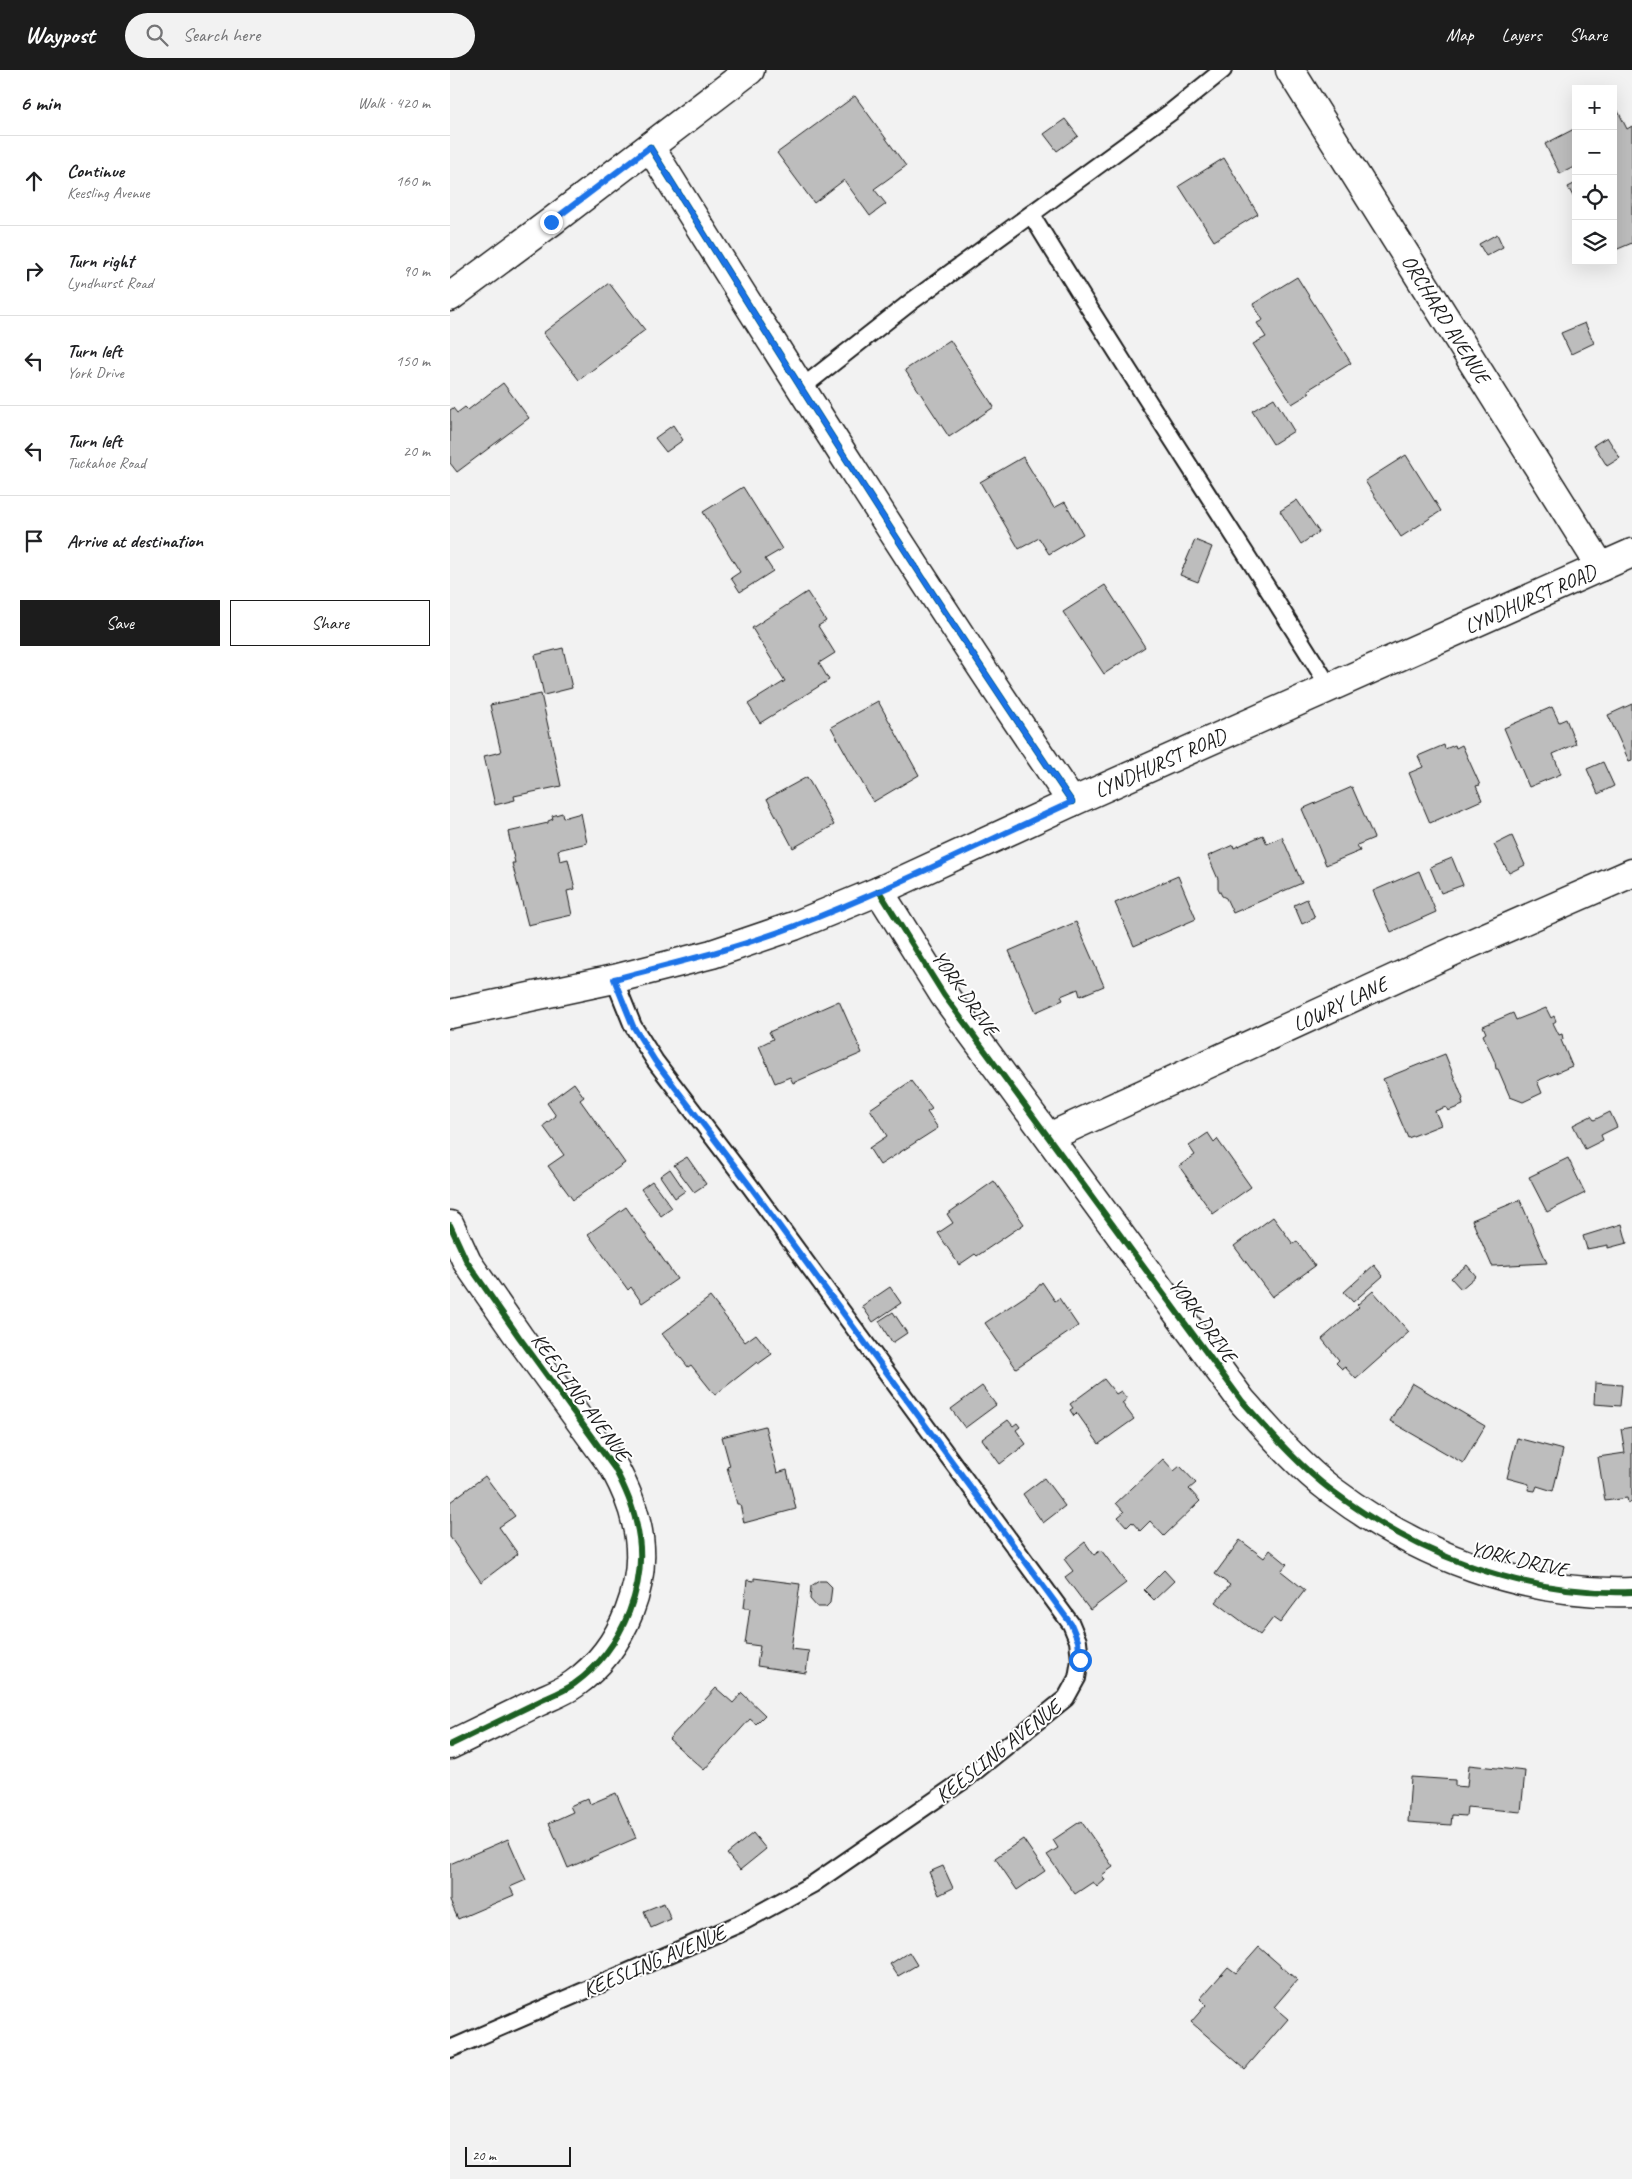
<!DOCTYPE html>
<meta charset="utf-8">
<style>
:root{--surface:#fff;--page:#f2f2f2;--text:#202124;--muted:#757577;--line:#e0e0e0;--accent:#1c1c1c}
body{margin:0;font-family:Caveat,sans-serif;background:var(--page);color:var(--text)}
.controls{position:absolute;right:15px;top:15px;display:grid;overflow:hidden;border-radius:0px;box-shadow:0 5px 20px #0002}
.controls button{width:45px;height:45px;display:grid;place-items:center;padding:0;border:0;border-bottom:1px solid var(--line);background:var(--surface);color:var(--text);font:25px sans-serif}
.scale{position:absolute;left:15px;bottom:12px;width:106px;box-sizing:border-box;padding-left:5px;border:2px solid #1c1c1c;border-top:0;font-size:14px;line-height:18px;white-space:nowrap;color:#1c1c1c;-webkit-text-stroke:4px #fff;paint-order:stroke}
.stop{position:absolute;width:15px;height:15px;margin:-11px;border:4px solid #1a73e8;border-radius:50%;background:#fff}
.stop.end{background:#1a73e8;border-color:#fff;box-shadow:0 1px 5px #0008}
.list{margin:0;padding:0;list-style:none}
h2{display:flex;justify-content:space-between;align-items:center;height:65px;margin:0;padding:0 20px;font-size:21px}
h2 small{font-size:16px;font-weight:400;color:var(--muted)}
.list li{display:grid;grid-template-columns:32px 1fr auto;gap:15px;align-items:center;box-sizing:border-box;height:90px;padding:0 20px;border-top:1px solid var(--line)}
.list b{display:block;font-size:19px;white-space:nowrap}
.list p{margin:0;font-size:16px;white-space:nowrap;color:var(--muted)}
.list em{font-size:16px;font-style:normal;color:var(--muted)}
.actions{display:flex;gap:10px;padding:15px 20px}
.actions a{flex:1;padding:11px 0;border:1px solid var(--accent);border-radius:0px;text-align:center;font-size:18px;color:var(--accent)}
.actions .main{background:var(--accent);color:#fff}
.icon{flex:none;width:28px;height:28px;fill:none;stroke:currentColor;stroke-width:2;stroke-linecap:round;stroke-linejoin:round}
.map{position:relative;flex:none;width:1182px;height:2109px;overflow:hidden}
header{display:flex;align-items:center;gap:30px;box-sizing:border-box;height:70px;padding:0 25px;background:var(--accent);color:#fff}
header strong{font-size:24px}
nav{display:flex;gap:28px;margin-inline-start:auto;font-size:18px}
.search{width:350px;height:45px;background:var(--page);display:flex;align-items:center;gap:12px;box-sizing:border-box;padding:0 18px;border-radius:28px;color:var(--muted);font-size:19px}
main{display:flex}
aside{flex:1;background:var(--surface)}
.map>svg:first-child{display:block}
.building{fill:#bdbdbd;stroke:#1c1c1c}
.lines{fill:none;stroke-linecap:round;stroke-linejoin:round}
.service-casing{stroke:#1c1c1c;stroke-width:20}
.minor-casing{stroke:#1c1c1c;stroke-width:31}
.secondary-casing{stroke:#1c1c1c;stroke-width:31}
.service{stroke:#fff;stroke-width:16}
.minor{stroke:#fff;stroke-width:28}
.secondary{stroke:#fff;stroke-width:28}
.cycleway-casing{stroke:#fff;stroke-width:9}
.cycleway{stroke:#1b5e20;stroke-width:6}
.route{stroke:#1a73e8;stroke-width:6}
.labels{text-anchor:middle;stroke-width:4;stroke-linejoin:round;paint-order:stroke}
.street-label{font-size:21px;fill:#1c1c1c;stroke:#fff}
</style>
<header>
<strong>Waypost</strong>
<div class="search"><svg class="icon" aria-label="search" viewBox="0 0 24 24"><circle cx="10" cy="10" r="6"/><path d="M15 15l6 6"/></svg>Search here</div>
<nav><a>Map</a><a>Layers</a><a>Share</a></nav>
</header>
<main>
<aside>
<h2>6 min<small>Walk · 420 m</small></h2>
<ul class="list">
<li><svg class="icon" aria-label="ahead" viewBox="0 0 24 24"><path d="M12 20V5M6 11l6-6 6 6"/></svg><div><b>Continue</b><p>Keesling Avenue</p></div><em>160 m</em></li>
<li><svg class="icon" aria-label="right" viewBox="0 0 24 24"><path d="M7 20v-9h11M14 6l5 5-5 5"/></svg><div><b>Turn right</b><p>Lyndhurst Road</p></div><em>90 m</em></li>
<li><svg class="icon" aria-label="left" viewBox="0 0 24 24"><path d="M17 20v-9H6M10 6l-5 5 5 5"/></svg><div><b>Turn left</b><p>York Drive</p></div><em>150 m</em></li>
<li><svg class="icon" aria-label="left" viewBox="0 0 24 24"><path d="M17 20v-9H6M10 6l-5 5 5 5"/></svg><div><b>Turn left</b><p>Tuckahoe Road</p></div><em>20 m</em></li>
<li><svg class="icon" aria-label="arrive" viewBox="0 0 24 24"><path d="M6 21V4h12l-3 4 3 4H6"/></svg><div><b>Arrive at destination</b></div></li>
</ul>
<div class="actions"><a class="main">Save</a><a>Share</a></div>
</aside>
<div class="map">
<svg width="1182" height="2109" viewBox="0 0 1182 2109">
<rect width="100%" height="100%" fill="#f2f2f2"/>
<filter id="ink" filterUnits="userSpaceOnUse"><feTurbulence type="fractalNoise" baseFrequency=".02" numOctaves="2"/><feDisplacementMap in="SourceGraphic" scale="10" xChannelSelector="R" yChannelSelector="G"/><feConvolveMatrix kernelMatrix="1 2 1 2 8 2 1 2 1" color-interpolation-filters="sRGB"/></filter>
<g filter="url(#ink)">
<path class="building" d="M405 26 456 96 424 119 436 134 420 146 394 110 364 133 327 83Z
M1166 37 1177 59 1182 56V173L1163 181V39Z
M615 49 628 66 607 81 594 64Z
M1126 58V96L1110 104 1095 74Z
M774 88 808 144 764 171 729 116Z
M1126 113V132L1118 117Z
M1047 164 1053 177 1036 186 1029 174Z
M847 207 901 293 858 320 860 323 842 334 803 274 816 267 807 253 813 250 803 234Z
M159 213 195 260 129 310 93 263Z
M1135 253 1144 273 1121 284 1111 263Z
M500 270 544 337 499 367 455 300Z
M53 313 79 348 7 402 0 393V340L3 338 7 343 15 337 18 340Z
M824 328 844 361 823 374 802 341Z
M223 355 233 370 216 382 205 368Z
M1157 367 1170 388 1157 396 1144 375Z
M956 385 991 441 951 467 915 411Z
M573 387 604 438 615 432 633 464 599 484 589 468 569 479 530 412Z
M293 417 332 479 315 489 323 501 290 522 281 508 290 502 253 442Z
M847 430 869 462 851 474 830 441Z
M745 470 762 477 748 512 730 505Z
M655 515 695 577 654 604 613 542Z
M357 522 376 551 368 556 385 583 369 593 379 610 310 653 298 634 335 611 302 558Z
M113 578 122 618 94 625 85 585Z
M91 624 111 716 64 726 65 730 45 735 34 686 51 682 40 635Z
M428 631 469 705 423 732 381 657Z
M1182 634V690L1179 691 1158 645Z
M1102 637 1109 652 1116 649 1126 674 1103 684 1111 704 1079 717 1054 658Z
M994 675 995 679 1005 675 1006 678 1012 675 1030 715 1026 716 1032 730 980 753 959 703 973 697 968 686Z
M1153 692 1164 716 1148 724 1137 699Z
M357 707 384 755 343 778 317 729Z
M902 717 924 768 907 775 910 781 876 795 852 739Z
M112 743 113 748 131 743 137 773 108 780 110 791 118 789 125 819 117 821 122 845 78 855 62 793H65L58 762 98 753V751L103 749 102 746Z
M813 765 817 774 832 767 852 813 783 843 776 828 772 826 768 818V809L758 786 783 775 784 778Z
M1062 766 1075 795 1059 803 1044 775Z
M1002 788 1013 815 991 823 980 797Z
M969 801 986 842 941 862 923 821Z
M728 806 746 849 684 876 665 833Z
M857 829 865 848 852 854 844 835Z
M626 852 654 916 630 926 628 919 611 926 613 930 586 942 559 881Z
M389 931 412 983 343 1013 340 1007 325 1013 309 976 323 969 319 962Z
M1096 938 1101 948 1104 946 1106 951 1103 953 1109 965 1112 964 1113 969 1111 970 1122 996 1087 1011 1092 1023 1073 1032 1060 1027 1048 999H1046L1045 992 1033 965 1036 963 1033 956 1063 943 1066 950Z
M995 984 1013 1029 1012 1030 1013 1035 998 1041 996 1037 985 1041 991 1055 958 1068 933 1009Z
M461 1011 482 1039 477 1042 488 1058 430 1095 419 1078 437 1066 420 1039Z
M124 1013 134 1027 130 1030 175 1093 123 1130 98 1096 114 1085 93 1056 106 1046 97 1033Z
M1160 1042 1167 1057 1151 1065 1153 1070 1135 1079 1123 1055 1141 1046 1144 1050Z
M758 1063 764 1072 767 1069 801 1117 763 1144 729 1096 745 1085 739 1076Z
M237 1087 256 1114 244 1122 224 1095Z
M1118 1088 1135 1123 1097 1142 1079 1107Z
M220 1099 235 1121 225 1128 210 1106Z
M202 1111 222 1138 211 1146 191 1119Z
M544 1111 574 1154 527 1186 525 1184 509 1195 488 1163 503 1153 497 1144Z
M1070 1130 1097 1193 1042 1196 1022 1150Z
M176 1137 227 1209 192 1233 181 1217 178 1220 138 1164Z
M823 1147 843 1174 847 1171 865 1196 822 1227 784 1176Z
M1172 1154 1177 1173 1158 1178V1175L1137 1179 1133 1166Z
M924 1195 933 1206 903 1232 894 1222Z
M1017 1195 1026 1206 1011 1219 1001 1208Z
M592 1212 605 1231 609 1228 628 1256 566 1298 535 1253 586 1219Z
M440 1217 451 1233 423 1252 412 1236Z
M923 1221 959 1262 906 1309 895 1297 892 1299 886 1293 889 1290 872 1269 909 1237 907 1235Z
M260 1227 295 1272 306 1264 322 1284 308 1294 307 1292 265 1325 241 1295 238 1297 212 1264Z
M443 1242 457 1263 442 1273 429 1251Z
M654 1309 666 1324 671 1321 677 1329 672 1333 684 1349 649 1374 627 1343 624 1346 620 1340 623 1338 620 1334Z
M962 1313 1035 1356 1013 1393 940 1351Z
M1145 1313 1172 1315 1170 1336 1144 1334Z
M532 1316 546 1335 515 1358 501 1339Z
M558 1350 563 1356 567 1353 570 1357 566 1360 576 1374 550 1394 532 1369Z
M315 1356 327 1403 337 1400 346 1439 294 1453 290 1434H287L277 1397 280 1396 272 1367Z
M1182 1357V1432L1178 1433 1177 1428 1155 1431 1148 1387 1175 1383 1171 1359Z
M1067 1368 1113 1380 1103 1421 1087 1416 1085 1421 1078 1420 1079 1414 1057 1408Z
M713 1389 724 1401 730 1396 746 1413 739 1419 750 1431 714 1466 700 1451 690 1461 682 1452 677 1457 668 1447 674 1442 666 1433Z
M35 1406 65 1446 49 1457 68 1484 31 1512 0 1467V1432Z
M594 1408 615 1436 593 1453 573 1424Z
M790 1470 814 1488 820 1480 837 1494 831 1501 855 1520 830 1553 823 1548 810 1565 766 1532 780 1515 765 1504Z
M635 1472 644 1485 651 1480 676 1513 640 1540 615 1507 623 1501 614 1489Z
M714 1500 724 1511 704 1530 694 1520Z
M304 1508 350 1514 341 1579 359 1581 356 1603 307 1596 310 1576 295 1574 300 1538H294L297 1510 304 1511Z
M369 1511H376L382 1517 380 1533 376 1537H367L360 1529 361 1516Z
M266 1618 283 1633 292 1623 315 1645 306 1654 300 1649 254 1700 219 1669Z
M1019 1695 1075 1701 1071 1742 1017 1737 1016 1746 1002 1745 1001 1755 958 1752 961 1707 1005 1710V1716L1017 1717Z
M166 1723 186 1768 118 1798 99 1753 123 1742 120 1736 138 1728 140 1734Z
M631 1751 663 1797 652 1805 655 1810 647 1817 643 1812 625 1824 597 1785 608 1778 603 1770Z
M303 1763 316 1779 290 1800 277 1784Z
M58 1769 76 1810 60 1817 64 1825 8 1849 0 1831V1794Z
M573 1769 595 1801 567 1820 545 1788Z
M493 1796 503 1818 489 1825 479 1802Z
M214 1833 221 1849 201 1858 194 1841Z
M809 1877 847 1910 824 1937 838 1949 795 1999 741 1952 756 1935 750 1929 778 1897 786 1903Z
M459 1882 467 1895 448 1906 440 1894Z"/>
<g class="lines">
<g class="service-casing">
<path id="service" d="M581 144C678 304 782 459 880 618
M350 319 462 231 721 42 773 0
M0 1979 289 1854 363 1814 517 1708 616 1628 627 1608 630 1590 628 1571 621 1554 300 1116 205 991 183 956 164 909"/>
</g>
<g class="minor-casing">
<path id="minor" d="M840 0 1151 497
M200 77C337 297 475 517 622 732
M0 227 101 152 300 0
M429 821 494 925 792 1331C820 1362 848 1395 881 1420 967 1485 1073 1526 1182 1522
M599 1067 1006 880 1182 803
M0 1155 17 1192 69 1267 165 1399C174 1416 182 1433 186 1452 201 1511 173 1579 124 1614 113 1622 98 1627 86 1633 57 1647 29 1661 0 1675"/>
</g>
<g class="secondary-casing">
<path id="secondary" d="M0 944 164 909 262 884 344 856 429 821 622 732 1182 483"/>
</g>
<use href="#service" class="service"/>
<use href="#minor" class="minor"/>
<use href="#secondary" class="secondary"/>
<g class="cycleway-casing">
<path id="cycleway" d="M200 77C337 297 475 517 622 732
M429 821 494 925 792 1331C820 1362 848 1395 881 1420 967 1485 1073 1526 1182 1522
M0 1155 17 1192 69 1267 165 1399C174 1416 182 1433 186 1452 201 1511 173 1579 124 1614 113 1622 98 1627 86 1633 57 1647 29 1661 0 1675"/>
</g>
<use href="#cycleway" class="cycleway"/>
</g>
</g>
<g class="lines" filter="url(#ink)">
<path class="route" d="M101 152 200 77C337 297 475 517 622 732 530 774 439 820 345 856 286 879 225 893 164 909L183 956 205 991 300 1116 621 1554 628 1571 630 1590"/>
</g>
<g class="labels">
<g class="street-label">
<text transform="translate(996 249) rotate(58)" y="7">ORCHARD AVENUE</text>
<text transform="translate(1080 529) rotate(-24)" y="7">LYNDHURST ROAD</text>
<text transform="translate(710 693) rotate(-24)" y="7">LYNDHURST ROAD</text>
<text transform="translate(515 923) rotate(55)" y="7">YORK DRIVE</text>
<text transform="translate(890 934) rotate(-25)" y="7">LOWRY LANE</text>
<text transform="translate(753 1250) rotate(54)" y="7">YORK DRIVE</text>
<text transform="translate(131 1327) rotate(54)" y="7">KEESLING AVENUE</text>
<text transform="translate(1069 1489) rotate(13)" y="7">YORK DRIVE</text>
<text transform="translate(548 1681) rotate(-38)" y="7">KEESLING AVENUE</text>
<text transform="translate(204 1891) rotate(-23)" y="7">KEESLING AVENUE</text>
</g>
</g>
</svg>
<div class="controls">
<button>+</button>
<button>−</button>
<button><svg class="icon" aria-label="locate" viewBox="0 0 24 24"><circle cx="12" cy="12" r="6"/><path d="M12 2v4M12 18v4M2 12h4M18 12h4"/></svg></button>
<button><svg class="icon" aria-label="layers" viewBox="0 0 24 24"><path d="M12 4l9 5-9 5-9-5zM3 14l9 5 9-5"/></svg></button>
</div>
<div class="scale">20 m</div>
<div class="stop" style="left:630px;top:1590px"></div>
<div class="stop end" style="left:101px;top:152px"></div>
</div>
</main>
